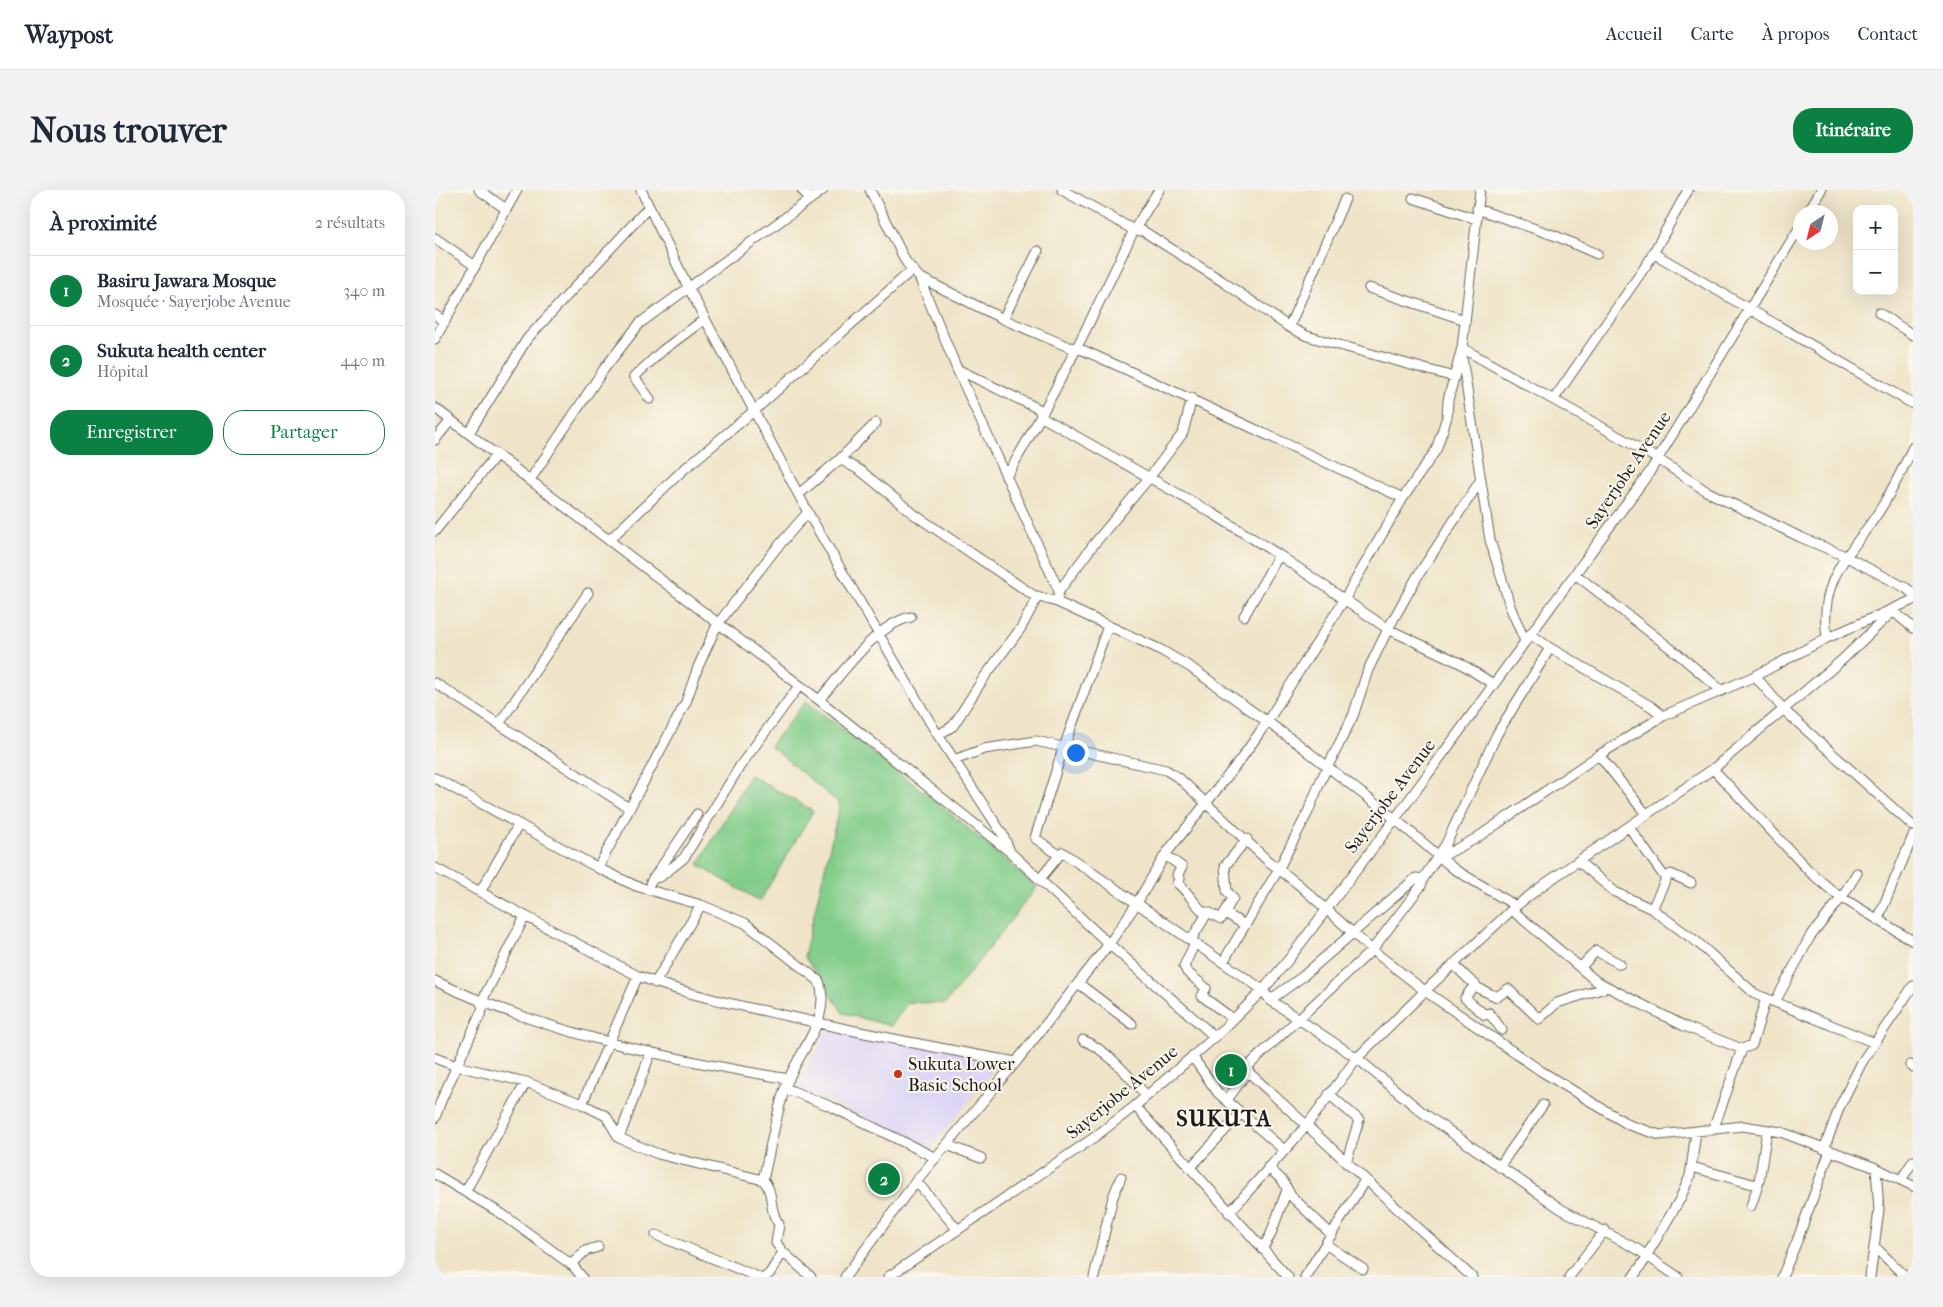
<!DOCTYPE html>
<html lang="fr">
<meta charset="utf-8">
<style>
:root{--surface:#fff;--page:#f2f2f3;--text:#1f2937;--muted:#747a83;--line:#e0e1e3;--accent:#0b8043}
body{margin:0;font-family:"IM FELL French Canon",serif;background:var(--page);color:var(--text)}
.controls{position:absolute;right:15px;top:15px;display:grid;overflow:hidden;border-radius:10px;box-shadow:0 5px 20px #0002}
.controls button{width:45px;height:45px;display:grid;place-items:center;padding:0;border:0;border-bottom:1px solid var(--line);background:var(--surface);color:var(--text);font:25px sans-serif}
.compass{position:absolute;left:1358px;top:15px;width:45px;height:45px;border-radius:50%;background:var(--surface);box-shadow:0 5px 20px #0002;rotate:215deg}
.you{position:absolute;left:640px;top:562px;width:18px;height:18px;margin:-12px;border:4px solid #fff;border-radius:50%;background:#1a73e8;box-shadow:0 0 0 8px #1a73e833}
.badge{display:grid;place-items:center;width:32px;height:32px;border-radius:50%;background:var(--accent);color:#fff;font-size:16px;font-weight:700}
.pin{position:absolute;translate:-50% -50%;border:2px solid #fff;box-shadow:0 1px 5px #0006}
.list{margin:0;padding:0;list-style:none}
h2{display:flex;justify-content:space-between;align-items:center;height:65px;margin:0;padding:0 20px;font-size:21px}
h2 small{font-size:16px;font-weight:400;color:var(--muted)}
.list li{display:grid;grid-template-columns:32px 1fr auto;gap:15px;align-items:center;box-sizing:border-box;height:70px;padding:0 20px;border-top:1px solid var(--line)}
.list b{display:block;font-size:19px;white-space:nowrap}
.list p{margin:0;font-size:16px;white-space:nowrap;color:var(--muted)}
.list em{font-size:16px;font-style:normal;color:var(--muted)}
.actions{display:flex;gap:10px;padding:15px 20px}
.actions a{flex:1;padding:11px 0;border:1px solid var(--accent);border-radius:20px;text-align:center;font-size:18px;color:var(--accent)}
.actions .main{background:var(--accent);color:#fff}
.map{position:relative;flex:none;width:1478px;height:1087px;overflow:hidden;border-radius:20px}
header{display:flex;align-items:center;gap:30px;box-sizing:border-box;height:70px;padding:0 25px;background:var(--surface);border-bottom:1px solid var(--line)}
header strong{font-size:24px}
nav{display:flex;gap:28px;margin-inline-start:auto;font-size:18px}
.intro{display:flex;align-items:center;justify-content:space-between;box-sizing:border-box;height:120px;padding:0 30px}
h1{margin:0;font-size:35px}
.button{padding:12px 22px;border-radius:20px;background:var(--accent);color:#fff;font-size:18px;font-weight:700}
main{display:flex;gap:30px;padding:0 30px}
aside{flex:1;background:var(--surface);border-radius:20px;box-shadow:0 5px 20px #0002}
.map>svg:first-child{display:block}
.built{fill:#ddd5f6}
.green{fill:#83cd8b;stroke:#507454}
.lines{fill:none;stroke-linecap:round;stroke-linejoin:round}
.minor-casing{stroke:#666258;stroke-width:11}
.minor{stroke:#fff;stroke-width:9}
.poi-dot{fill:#c8321e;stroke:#fbf7ec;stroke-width:2}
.labels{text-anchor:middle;stroke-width:4;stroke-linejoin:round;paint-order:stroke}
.street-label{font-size:18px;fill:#1c1c1c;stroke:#fbf7ec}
.poi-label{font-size:18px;fill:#1c1c1c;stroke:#fbf7ec;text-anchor:start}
.district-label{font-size:22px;font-weight:bold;letter-spacing:1px;fill:#1c1c1c;stroke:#fbf7ec}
</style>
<header>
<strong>Waypost</strong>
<nav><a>Accueil</a><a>Carte</a><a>À propos</a><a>Contact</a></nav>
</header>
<div class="intro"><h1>Nous trouver</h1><a class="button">Itinéraire</a></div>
<main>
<aside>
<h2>À proximité<small>2 résultats</small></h2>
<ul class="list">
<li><span class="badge">1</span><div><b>Basiru Jawara Mosque</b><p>Mosquée · Sayerjobe Avenue</p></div><em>340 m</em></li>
<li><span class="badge">2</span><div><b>Sukuta health center</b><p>Hôpital</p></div><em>440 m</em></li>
</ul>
<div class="actions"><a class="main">Enregistrer</a><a>Partager</a></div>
</aside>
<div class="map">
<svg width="1478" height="1087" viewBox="0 0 1478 1087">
<rect width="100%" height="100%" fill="#fbf7ec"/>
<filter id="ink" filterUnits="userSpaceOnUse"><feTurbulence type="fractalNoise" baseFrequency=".02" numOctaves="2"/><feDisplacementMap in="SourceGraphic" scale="10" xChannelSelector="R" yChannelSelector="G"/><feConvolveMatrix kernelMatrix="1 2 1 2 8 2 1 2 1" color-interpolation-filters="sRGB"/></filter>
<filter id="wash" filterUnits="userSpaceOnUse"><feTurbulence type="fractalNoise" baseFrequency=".0096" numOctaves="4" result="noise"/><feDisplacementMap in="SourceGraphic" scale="20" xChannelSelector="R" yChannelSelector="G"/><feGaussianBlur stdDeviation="1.12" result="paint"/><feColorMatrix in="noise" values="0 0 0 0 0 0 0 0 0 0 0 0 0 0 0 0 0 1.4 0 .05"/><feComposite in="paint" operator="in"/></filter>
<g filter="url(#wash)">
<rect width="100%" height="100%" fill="#efe4c8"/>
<path class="built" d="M393 837 568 868 496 958 453 937 362 899Z"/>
<path class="green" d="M371 511 503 613 602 697 510 814 473 812 456 836 408 823 369 766 405 614 335 556Z
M315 585 378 621 325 711 263 675Z"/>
</g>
<g filter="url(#ink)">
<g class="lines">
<g class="minor-casing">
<path id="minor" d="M44 0 71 19
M206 0 251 93 376 328 499 539 568 645 574 659
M367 0 375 9
M435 0 471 72 484 87 568 129 634 157 643 158C752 206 860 259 968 308
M627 0 699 40 724 0
M978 8 1041 29
M1042 19 1121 46 1162 64
M1373 22 1386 0
M0 48 40 76
M1218 63 1478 214
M484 87 522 179 624 401
M934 98 1030 130
M1444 123 1478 145
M0 125 10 132
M568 129 603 61
M854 137 910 9
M0 149 82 0
M1027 158 1223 269 1271 301 1365 347 1410 366 1471 398 1478 404
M1027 167 1055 350 1076 419 1090 451
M522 179 604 219 607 227 777 323 844 365 953 439 1025 473 1058 494
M215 209 199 187 228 160 270 129
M1119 209 1214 71 1253 0
M0 218 384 510 575 662 674 754 780 847
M34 243 92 149 213 18
M0 250 16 230
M405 269 441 233
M571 287C619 207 659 124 699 40L708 41 787 91 854 137 872 146 1019 187
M95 290 169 179 205 133 388 0
M364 304 405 269 426 281 480 325 598 405 622 412 724 459 755 477 862 553 960 629 1019 679 1081 716
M0 341 62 264
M174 350 248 280 320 220 477 80
M1140 384 1248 468 1287 501
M623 406 624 401 659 354 714 288 748 243 757 208
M809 426 844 365
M1095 444 1115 458 1217 517 1228 526
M1392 448C1383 384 1419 363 1448 315 1459 296 1469 277 1478 257
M1320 486 1350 521 1478 636
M0 493 194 618
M384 510C407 484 441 434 476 427
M64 534 153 403
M503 545 518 536 548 489 586 438 603 406
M1164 565 1211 624
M519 570 549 559 601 551 731 580 744 588 833 671 863 694 937 760 990 801 1106 881 1194 935 1225 945 1308 936 1346 942 1441 978 1478 996
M1278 579 1375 682 1401 704 1478 751
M0 588 163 678 201 696 266 715 310 733 384 791C398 831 360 864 349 901 340 930 335 960 328 990L223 964 184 948 171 926 147 914 91 892 21 876 0 868
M1194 637 1231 689 1217 719
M624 665 600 648 625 568 673 436
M730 665 747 677 742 685 745 689 742 693C754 702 759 715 771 724
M1004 668 1040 649 1164 565 1228 526 1320 486 1392 448 1478 410
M1143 671 1180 702 1217 719 1262 752 1320 804 1440 853
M0 678 203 786C253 805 305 816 357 827 431 844 506 859 581 872
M163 678 251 512 263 477 282 435 340 360 373 322
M218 688 225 687 249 668 305 576 364 496
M1230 688 1236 684 1256 693
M605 689 627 662 828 800 835 810 922 868 987 922 1126 1019 1202 1059 1243 1087
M216 692 262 624
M45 702 84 634
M1077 720 1161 791 1249 836 1307 859 1317 855 1331 808
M790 723 810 735
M1443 729 1478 646
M756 750 773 722 786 729 798 708 792 701 790 676 812 649
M760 753 749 776 752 782 771 798 767 806 798 829
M788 772 842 682 873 622 886 590 918 526 933 480 953 439 982 387 1045 291
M1018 774 1043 798 1062 807 1073 799 1104 829 1122 813 1173 797
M1146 777 1161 761 1185 774
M0 791C110 843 234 869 354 889
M220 793 266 715
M643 793 697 834
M1040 794 1030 808 1050 825 1054 823 1067 840
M835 810 867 787 981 688 988 689
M1340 812 1375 747 1407 707 1422 683
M648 850C675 862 692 885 712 906
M757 866 783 903 849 960
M1475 875 1478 877
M350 898 397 917 501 968
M894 904 924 930 911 973
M792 910 813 881
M147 914 203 786
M700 916 853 1087
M0 928 6 911 48 818 46 813 90 726
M1278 940 1307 859
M184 948 216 862
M512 955 546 968
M1389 959 1405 916 1427 872 1478 796
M833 977 848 991 856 1006 897 1045
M1064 977 1108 915
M1257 977 1321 995
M755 978 806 923
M0 984 67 1024 138 1076 147 1087
M328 990C340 1002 333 1022 344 1034L341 1053 348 1062 376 1087
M1466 990 1478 971
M481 991 523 1040
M30 1002 91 892
M1316 1016 1324 992 1332 940
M794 1023 872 935 922 868 990 801 1081 716 1111 693 1278 579 1407 470 1458 421 1478 438
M221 1045 323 1087
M892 1055 928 1079
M1440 1057 1471 1087
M827 1059 835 1046 852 1000
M1212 1065 1245 1009 1255 986 1261 942
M136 1075 150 1061 163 1057
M330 1087 335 1083 348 1062
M410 1087 481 991 581 872 674 754 702 713 730 665 806 569 832 532 909 410 968 308 1001 260 1012 227 1013 210 1027 158 1045 0
M453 1087 657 949 700 916 780 847 828 800 854 769 960 629 1214 283 1366 35
M659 1087 678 1007 686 987
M870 1087 930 990
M1037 1087 810 879 937 760 986 696 988 689 1011 654 1062 544 1115 458
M1134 1087 1170 1040
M1198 1087 1213 1066
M1347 1087 1362 1051 1395 961
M1435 1087 1444 1020 1441 978"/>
</g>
<use href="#minor" class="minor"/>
</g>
</g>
<circle class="poi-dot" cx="463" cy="884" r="5"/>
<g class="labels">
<g class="street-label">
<text transform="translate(1193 280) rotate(-56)" y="6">Sayerjobe Avenue</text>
<text transform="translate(955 606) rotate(-53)" y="6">Sayerjobe Avenue</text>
<text transform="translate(687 902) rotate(-39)" y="6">Sayerjobe Avenue</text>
</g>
<g class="poi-label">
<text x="473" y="880">Sukuta Lower<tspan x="473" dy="21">Basic School</tspan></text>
</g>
<g class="district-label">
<text x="789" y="936">SUKUTA</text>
</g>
</g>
</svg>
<div class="controls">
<button>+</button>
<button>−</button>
</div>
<svg class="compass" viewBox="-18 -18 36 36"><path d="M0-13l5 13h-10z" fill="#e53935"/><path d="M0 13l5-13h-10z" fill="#747a83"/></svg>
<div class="you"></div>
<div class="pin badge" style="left:796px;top:880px">1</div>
<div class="pin badge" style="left:449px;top:989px">2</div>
</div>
</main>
